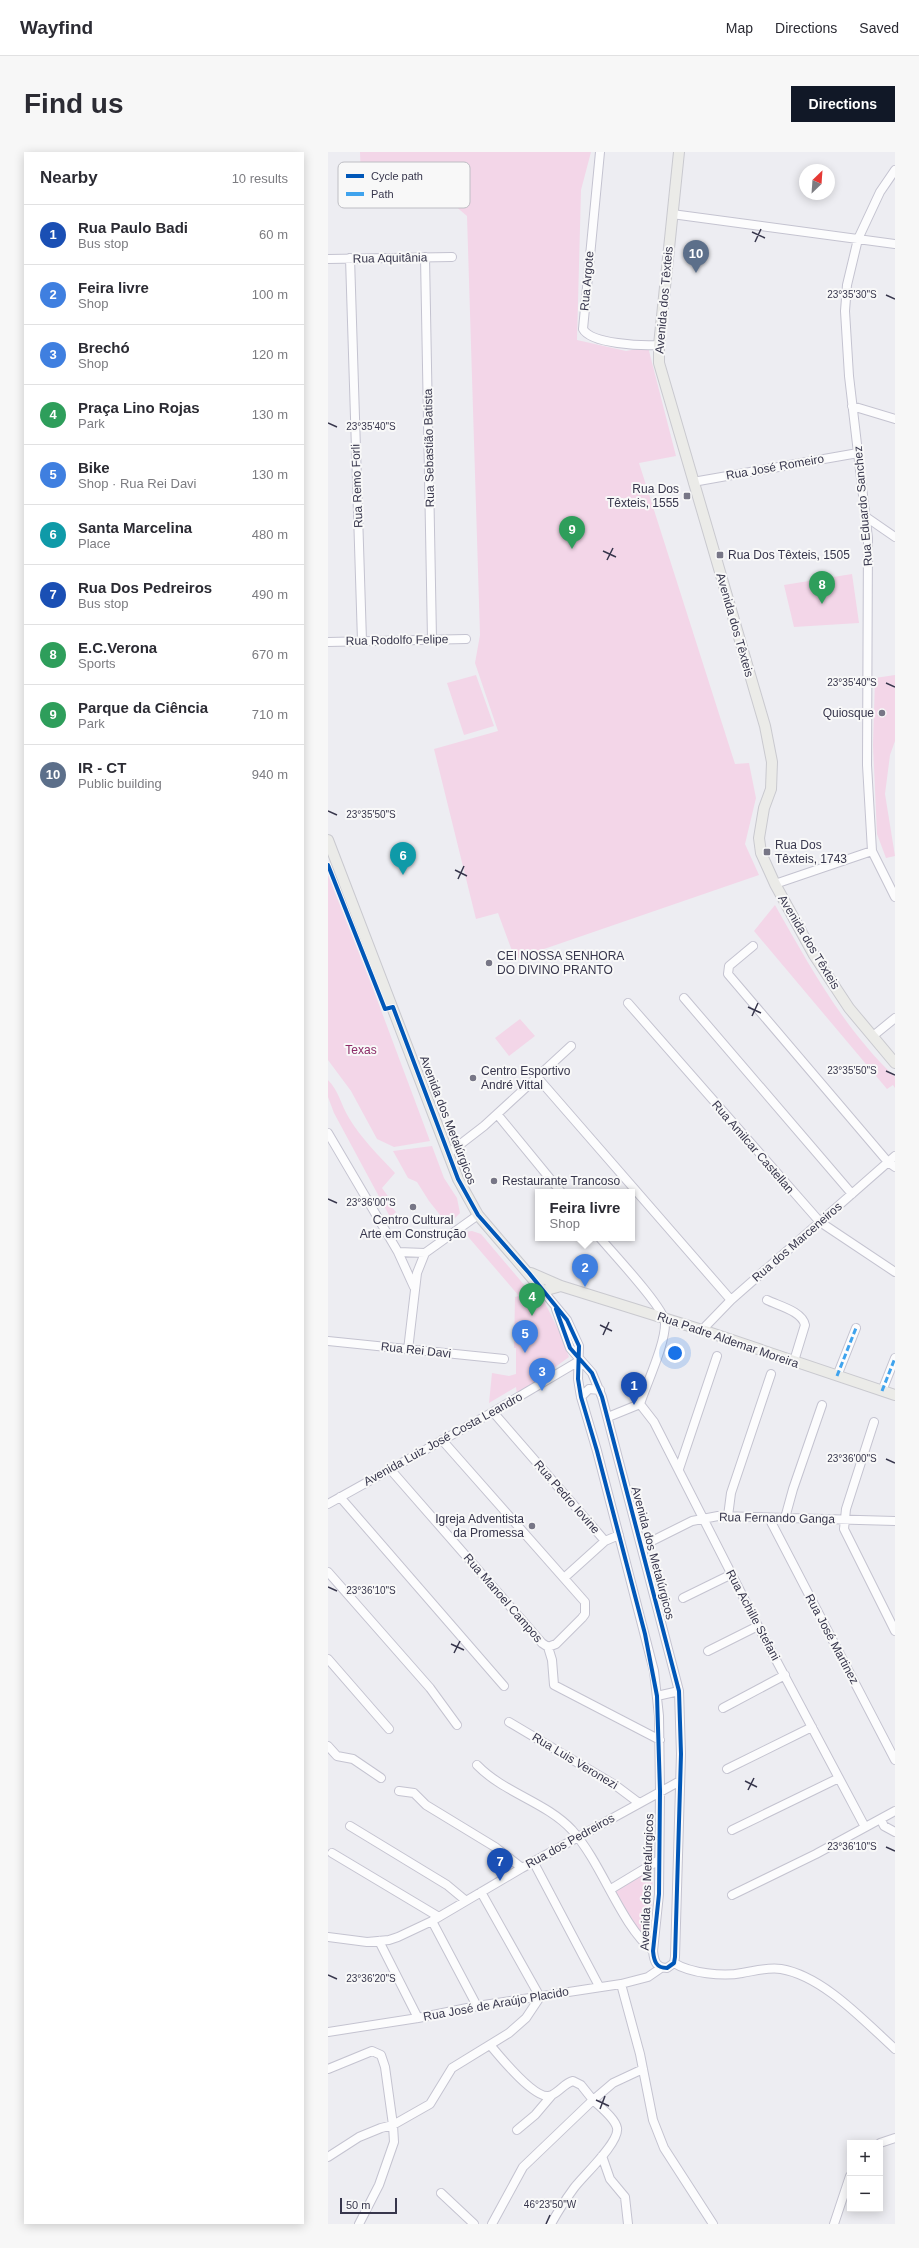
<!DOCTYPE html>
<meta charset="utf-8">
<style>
:root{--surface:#fff;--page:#f7f7f7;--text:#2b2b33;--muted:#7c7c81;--line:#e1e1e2;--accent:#111827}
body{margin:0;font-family:Arial,sans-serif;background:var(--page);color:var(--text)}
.controls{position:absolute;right:12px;bottom:12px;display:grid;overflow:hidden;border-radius:0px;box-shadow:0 2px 10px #0003}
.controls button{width:36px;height:36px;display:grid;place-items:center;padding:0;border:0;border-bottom:1px solid var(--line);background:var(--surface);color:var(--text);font:20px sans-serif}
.compass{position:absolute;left:471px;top:12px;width:36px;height:36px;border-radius:50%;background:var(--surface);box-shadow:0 2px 10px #0003;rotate:25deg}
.scale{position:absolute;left:12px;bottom:10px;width:57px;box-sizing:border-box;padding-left:4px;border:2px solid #37364c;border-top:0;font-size:11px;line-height:14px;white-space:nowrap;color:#37364c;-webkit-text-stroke:3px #f8f8f8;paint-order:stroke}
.you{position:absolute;left:347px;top:1201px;width:14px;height:14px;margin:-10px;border:3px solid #fff;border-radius:50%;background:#1a73e8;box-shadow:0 0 0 6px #1a73e833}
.badge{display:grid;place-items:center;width:26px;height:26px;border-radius:50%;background:var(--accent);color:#fff;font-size:13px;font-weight:700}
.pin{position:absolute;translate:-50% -33px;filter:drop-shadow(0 1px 2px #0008)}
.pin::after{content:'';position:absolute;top:21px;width:14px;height:12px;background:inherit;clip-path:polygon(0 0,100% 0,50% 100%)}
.popup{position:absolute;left:207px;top:1037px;width:100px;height:52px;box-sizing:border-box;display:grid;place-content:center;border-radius:0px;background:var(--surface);filter:drop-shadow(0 1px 3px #0005);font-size:13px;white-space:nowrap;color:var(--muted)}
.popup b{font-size:15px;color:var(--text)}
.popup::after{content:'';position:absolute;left:50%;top:100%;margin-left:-8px;border:8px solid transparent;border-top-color:var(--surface)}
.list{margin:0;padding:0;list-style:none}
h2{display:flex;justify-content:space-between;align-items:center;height:52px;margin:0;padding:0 16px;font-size:17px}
h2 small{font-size:13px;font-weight:400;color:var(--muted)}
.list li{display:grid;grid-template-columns:26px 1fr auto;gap:12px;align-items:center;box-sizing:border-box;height:60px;padding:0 16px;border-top:1px solid var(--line)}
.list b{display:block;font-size:15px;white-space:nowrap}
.list p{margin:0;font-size:13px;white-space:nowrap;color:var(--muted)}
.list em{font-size:13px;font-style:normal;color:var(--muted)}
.map{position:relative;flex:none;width:567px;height:2072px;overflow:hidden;border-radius:0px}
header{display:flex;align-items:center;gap:24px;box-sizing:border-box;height:56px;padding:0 20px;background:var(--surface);border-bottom:1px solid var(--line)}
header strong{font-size:19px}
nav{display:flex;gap:22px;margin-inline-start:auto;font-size:14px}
.intro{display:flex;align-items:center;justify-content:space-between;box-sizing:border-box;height:96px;padding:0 24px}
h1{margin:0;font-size:28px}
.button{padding:10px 18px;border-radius:0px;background:var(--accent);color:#fff;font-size:14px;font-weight:700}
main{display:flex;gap:24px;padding:0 24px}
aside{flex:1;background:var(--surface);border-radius:0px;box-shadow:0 2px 10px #0003}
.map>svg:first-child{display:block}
.green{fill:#f3d6e8}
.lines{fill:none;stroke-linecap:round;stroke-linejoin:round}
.minor-casing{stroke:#c4c3d0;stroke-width:10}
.major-casing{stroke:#c9c9cf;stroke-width:12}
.minor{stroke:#fcfcfd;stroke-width:8}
.major{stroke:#ebebe8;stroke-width:10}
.quiet{stroke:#3fa3ed;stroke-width:3;stroke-dasharray:6 3;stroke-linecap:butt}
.cycleway-casing{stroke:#f8f8f8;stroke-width:6}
.cycleway{stroke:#0057b8;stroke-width:4}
.ticks{fill:none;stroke:#37364c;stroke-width:1.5}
.poi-dot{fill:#777686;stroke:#f8f8f8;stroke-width:1.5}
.labels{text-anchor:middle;stroke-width:4;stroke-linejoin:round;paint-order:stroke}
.street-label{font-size:12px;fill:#37364c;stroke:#f8f8f8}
.poi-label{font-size:12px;fill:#37364c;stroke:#f8f8f8;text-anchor:start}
.park-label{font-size:12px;fill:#8b2b67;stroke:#f8f8f8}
.key{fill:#f8f8f8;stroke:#bebec4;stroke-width:1}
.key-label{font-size:11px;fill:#37364c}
.ticks-label{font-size:10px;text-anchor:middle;fill:#37364c;stroke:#f8f8f8;stroke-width:4;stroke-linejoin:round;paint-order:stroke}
</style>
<header>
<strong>Wayfind</strong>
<nav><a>Map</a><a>Directions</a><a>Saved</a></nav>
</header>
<div class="intro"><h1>Find us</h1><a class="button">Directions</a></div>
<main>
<aside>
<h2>Nearby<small>10 results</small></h2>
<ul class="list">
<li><span class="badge" style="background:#1a4fb4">1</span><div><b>Rua Paulo Badi</b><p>Bus stop</p></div><em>60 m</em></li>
<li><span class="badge" style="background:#3f7fe0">2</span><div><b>Feira livre</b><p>Shop</p></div><em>100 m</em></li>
<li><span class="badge" style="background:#3f7fe0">3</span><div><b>Brechó</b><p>Shop</p></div><em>120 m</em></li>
<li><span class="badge" style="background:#2e9e5b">4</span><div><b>Praça Lino Rojas</b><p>Park</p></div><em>130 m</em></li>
<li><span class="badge" style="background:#3f7fe0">5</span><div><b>Bike</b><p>Shop · Rua Rei Davi</p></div><em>130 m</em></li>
<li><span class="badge" style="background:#0f9aa8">6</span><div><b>Santa Marcelina</b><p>Place</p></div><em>480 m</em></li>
<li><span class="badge" style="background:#1a4fb4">7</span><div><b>Rua Dos Pedreiros</b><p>Bus stop</p></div><em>490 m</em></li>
<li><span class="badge" style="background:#2e9e5b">8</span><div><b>E.C.Verona</b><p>Sports</p></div><em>670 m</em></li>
<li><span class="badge" style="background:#2e9e5b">9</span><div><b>Parque da Ciência</b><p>Park</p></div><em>710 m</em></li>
<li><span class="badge" style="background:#5c6f8a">10</span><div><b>IR - CT</b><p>Public building</p></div><em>940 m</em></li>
</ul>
</aside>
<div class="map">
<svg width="567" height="2072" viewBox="0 0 567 2072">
<rect width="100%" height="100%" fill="#ededf2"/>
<path class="green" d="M32 0H263L253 38 249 188 298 199 320 195 348 304 311 311 407 612 421 611 428 646 417 692 431 723 187 807 170 761 148 767 106 597 170 579 147 511 152 483 139 64 112 41 97 54 34 55Z
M524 422 531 471 466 475 456 433Z
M148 523 166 574 136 583 119 531Z
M567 523V589L562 603 557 642 567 704 558 706 549 682 545 593 547 526Z
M0 723 44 834 102 989 66 995 49 987 23 939 0 908Z
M447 753C481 813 516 877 567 925V936L565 933 559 937 426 779Z
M192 867 207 884 181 904 167 886Z
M0 928C11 939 13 953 21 966 33 986 51 1004 67 1021L54 1036 62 1047 61 1052 68 1060 62 1065 6 961 0 945Z
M104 994 116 1026 129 1046 132 1061 120 1073 101 1049 89 1030 80 1026 65 999Z
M144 1079 153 1082 203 1141 211 1139 234 1185 241 1205 189 1243 188 1235 161 1251 164 1221 181 1224 188 1222V1196H186L187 1145 191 1144 136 1080Z
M323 1717 325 1720 322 1787 320 1788H316L285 1738Z"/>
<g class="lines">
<g class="minor-casing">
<path id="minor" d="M272 0 255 177C263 192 314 194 331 193
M567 18 552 40 530 87 519 133 517 159 521 224 540 386 539 613 544 699 567 745
M344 62 567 92
M97 105 104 487
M22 106 34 489
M0 107 124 105
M524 254 567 267
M365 330 530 301
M538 365 567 385
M0 490 138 487
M447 732 544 699
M425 794 401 814 400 822 560 1010 567 1015
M356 846 524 1042
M300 851 492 1070 567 1120
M545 884 567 866
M209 925 403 1148
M169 962 233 1040
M0 981 70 1100 97 1101
M121 1001 156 974 243 894
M272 1086C284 1100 337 1157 337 1170 338 1191 319 1230 312 1252
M70 1100 86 1135
M215 1139 239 1168 251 1194 250 1227 253 1245 269 1299 326 1519 331 1564 332 1639 331 1742 325 1799C326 1809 328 1816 339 1816L346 1811 347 1805 353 1602 351 1539 274 1245 264 1221 242 1196 228 1157
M439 1148C451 1154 474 1159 477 1173L466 1209
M374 1178 403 1148 567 1004
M0 1189 176 1207
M80 1198 89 1121 97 1101 150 1063
M509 1224 528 1176
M554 1239 567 1206
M253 1245 261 1237 272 1238
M312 1252 326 1270 430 1474 537 1675
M165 1260 277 1389
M280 1265 312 1252
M546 1270 518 1357 516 1377 567 1479
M62 1317 214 1491 220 1495 228 1492 254 1466 257 1462V1450L114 1288
M351 1317 389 1204
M12 1345 176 1534
M0 1352 165 1260 251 1209
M400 1364 403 1341 443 1222
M441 1366 567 1608
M457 1366 465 1337 494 1253
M314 1394 364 1369 390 1364 567 1369
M0 1420 102 1536 129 1573
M236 1426 277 1389 291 1383
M355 1446 404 1422
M220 1495 224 1508 226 1533 332 1588
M380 1499 430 1474
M0 1507 61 1577
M329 1544 351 1539
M395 1556 457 1523
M181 1570 287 1633 311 1651
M0 1594 9 1604 25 1607 53 1626
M149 1613C176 1641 218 1650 244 1678 275 1713 292 1772 325 1799
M399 1617 484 1575
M71 1639 86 1641 98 1653 167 1695 194 1716
M553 1668 556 1674 567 1680
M22 1674 119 1733 137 1748
M404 1678 511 1626
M4 1701 111 1765
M206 1711 271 1834
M283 1737 331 1708
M404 1743 488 1702 567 1659
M104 1769 149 1854
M0 1785 39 1790 61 1788 70 1785 104 1769 194 1716 352 1629
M51 1789 90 1866
M346 1811C362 1821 395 1825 414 1821 427 1819 439 1815 453 1817 495 1824 536 1869 567 1897
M293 1832 312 1902 325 1968 336 1996 385 2072
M0 1880 90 1866 149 1854 293 1832 320 1825 333 1816
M163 1894C173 1906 206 1946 221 1944 230 1942 236 1931 245 1929L253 1933 265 1948 195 2015 164 2072
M0 1917 44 1899 53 1903 57 1915 65 1973 66 1990 51 2033 31 2072
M189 1978 207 1963 224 1943
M552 1991 567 1986
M274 2004 282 2027 297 2045 300 2072
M0 2005 31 1985 53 1976 65 1973 102 1952 124 1916 181 1881 198 1866 212 1845 153 1740
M113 2041 146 2072
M223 2072C230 2059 238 2047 246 2036 255 2024 292 1990 289 1976 287 1966 272 1955 265 1948L285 1931 315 1917
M506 2072 522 2024"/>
</g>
<g class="major-casing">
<path id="major" d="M351 0 331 193V211L437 574 444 610 443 637 436 656 431 686 433 701 447 732 486 803 521 856 567 911
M0 688 130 1027 150 1063 215 1139 233 1134
M203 1121 233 1134 374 1178 567 1243"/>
</g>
<use href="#minor" class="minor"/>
<use href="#major" class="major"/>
<path class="quiet" d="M509 1224 528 1176
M554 1239 567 1206"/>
<g class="cycleway-casing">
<path id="cycleway" d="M0 713 57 857 65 855 130 1027 150 1063 201 1121 239 1168 251 1194 250 1227 253 1245 269 1299 317 1482 329 1544 332 1639 331 1742 325 1799C326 1809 328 1816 339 1816L346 1811 347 1805 353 1602 351 1539 274 1245 264 1221 242 1196 228 1157"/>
</g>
<use href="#cycleway" class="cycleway"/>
</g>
<path class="ticks" d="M424 80 437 86M427 90 433 77M558 143 567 147M0 271 9 275M275 399 288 405M279 408 285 396M558 531 567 535M0 659 9 663M127 718 139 724M130 727 136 714M420 855 433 861M424 864 430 851M558 919 567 923M0 1047 9 1051M272 1173 284 1179M275 1183 281 1170M558 1307 567 1311M0 1435 9 1439M123 1492 136 1498M126 1501 132 1489M417 1629 429 1635M420 1638 426 1626M558 1695 567 1699M0 1823 9 1827M268 1948 281 1954M272 1957 277 1944M218 2072 222 2063"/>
<g class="poi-dot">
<rect x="355" y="340" width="8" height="8" rx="2"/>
<rect x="388" y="399" width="8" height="8" rx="2"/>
<circle cx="554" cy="561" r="4"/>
<rect x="435" y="696" width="8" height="8" rx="2"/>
<circle cx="161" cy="811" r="4"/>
<circle cx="145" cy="926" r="4"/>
<circle cx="166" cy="1029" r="4"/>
<circle cx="85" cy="1055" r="4"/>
<circle cx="204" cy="1374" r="4"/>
</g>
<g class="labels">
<g class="street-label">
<text transform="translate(62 106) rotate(-1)" y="4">Rua Aquitânia</text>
<text transform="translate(259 129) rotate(-85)" y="4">Rua Argote</text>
<text transform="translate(336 148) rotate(-85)" y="4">Avenida dos Têxteis</text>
<text transform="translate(101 296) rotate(-91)" y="4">Rua Sebastião Batista</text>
<text transform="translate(447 315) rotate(-10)" y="4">Rua José Romeiro</text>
<text transform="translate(29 334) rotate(-92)" y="4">Rua Remo Forli</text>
<text transform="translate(535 354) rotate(-95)" y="4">Rua Eduardo Sanchez</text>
<text transform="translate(407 473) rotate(74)" y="4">Avenida dos Têxteis</text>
<text transform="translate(69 488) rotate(-1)" y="4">Rua Rodolfo Felipe</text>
<text transform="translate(481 790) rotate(59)" y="4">Avenida dos Têxteis</text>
<text transform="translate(120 968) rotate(69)" y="4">Avenida dos Metalúrgicos</text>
<text transform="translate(425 995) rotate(49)" y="4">Rua Amilcar Castellan</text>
<text transform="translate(469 1090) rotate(-41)" y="4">Rua dos Marceneiros</text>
<text transform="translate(400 1188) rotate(19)" y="4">Rua Padre Aldemar Moreira</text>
<text transform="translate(88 1198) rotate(6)" y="4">Rua Rei Davi</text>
<text transform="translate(115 1287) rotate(-29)" y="4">Avenida Luiz José Costa Leandro</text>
<text transform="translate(239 1345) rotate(49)" y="4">Rua Pedro Iovine</text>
<text transform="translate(449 1366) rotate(1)" y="4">Rua Fernando Ganga</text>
<text transform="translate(325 1401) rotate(75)" y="4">Avenida dos Metalúrgicos</text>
<text transform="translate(175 1446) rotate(49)" y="4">Rua Manoel Campos</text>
<text transform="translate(425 1463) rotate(62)" y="4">Rua Achille Stefani</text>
<text transform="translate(504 1487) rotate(62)" y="4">Rua José Martinez</text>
<text transform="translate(247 1609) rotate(31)" y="4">Rua Luis Veronezi</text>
<text transform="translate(242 1689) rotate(-29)" y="4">Rua dos Pedreiros</text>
<text transform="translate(319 1730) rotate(-88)" y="4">Avenida dos Metalúrgicos</text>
<text transform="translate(168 1852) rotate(-10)" y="4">Rua José de Araújo Placido</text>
</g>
<g class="poi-label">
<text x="351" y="341" text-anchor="end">Rua Dos<tspan x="351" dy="14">Têxteis, 1555</tspan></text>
<text x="400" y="407">Rua Dos Têxteis, 1505</text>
<text x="546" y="565" text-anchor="end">Quiosque</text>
<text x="447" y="697">Rua Dos<tspan x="447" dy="14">Têxteis, 1743</tspan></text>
<text x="169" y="808">CEI NOSSA SENHORA<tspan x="169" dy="14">DO DIVINO PRANTO</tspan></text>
<text x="153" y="923">Centro Esportivo<tspan x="153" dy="14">André Vittal</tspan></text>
<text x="174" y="1033">Restaurante Trancoso</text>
<text x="85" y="1072" text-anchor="middle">Centro Cultural<tspan x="85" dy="14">Arte em Construção</tspan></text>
<text x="196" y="1371" text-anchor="end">Igreja Adventista<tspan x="196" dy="14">da Promessa</tspan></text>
</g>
<g class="park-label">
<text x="33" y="902">Texas</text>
</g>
</g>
<rect x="10" y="10" width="132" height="46" rx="6" class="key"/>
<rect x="18" y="22" width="18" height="4" fill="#0057b8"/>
<rect x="18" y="40" width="18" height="4" fill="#3fa3ed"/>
<g class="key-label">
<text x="43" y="28">Cycle path</text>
<text x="43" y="46">Path</text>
</g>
<g class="ticks-label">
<text x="524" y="146">23°35'30"S</text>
<text x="43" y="278">23°35'40"S</text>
<text x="524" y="534">23°35'40"S</text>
<text x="43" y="666">23°35'50"S</text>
<text x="524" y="922">23°35'50"S</text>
<text x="43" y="1054">23°36'00"S</text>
<text x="524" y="1310">23°36'00"S</text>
<text x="43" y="1442">23°36'10"S</text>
<text x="524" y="1698">23°36'10"S</text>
<text x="43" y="1830">23°36'20"S</text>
<text x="222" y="2056">46°23'50"W</text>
</g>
</svg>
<div class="controls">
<button>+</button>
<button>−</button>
</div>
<svg class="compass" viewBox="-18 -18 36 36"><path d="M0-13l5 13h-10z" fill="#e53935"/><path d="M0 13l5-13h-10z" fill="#7c7c81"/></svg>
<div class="scale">50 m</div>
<div class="you"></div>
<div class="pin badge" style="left:306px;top:1253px;background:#1a4fb4">1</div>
<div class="pin badge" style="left:257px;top:1135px;background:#3f7fe0">2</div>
<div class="popup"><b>Feira livre</b>Shop</div>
<div class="pin badge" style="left:214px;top:1239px;background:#3f7fe0">3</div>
<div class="pin badge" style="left:204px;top:1164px;background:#2e9e5b">4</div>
<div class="pin badge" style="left:197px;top:1201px;background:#3f7fe0">5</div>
<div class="pin badge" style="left:75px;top:723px;background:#0f9aa8">6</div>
<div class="pin badge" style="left:172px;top:1729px;background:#1a4fb4">7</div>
<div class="pin badge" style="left:494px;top:452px;background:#2e9e5b">8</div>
<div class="pin badge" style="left:244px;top:397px;background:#2e9e5b">9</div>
<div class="pin badge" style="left:368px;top:121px;background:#5c6f8a">10</div>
</div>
</main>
